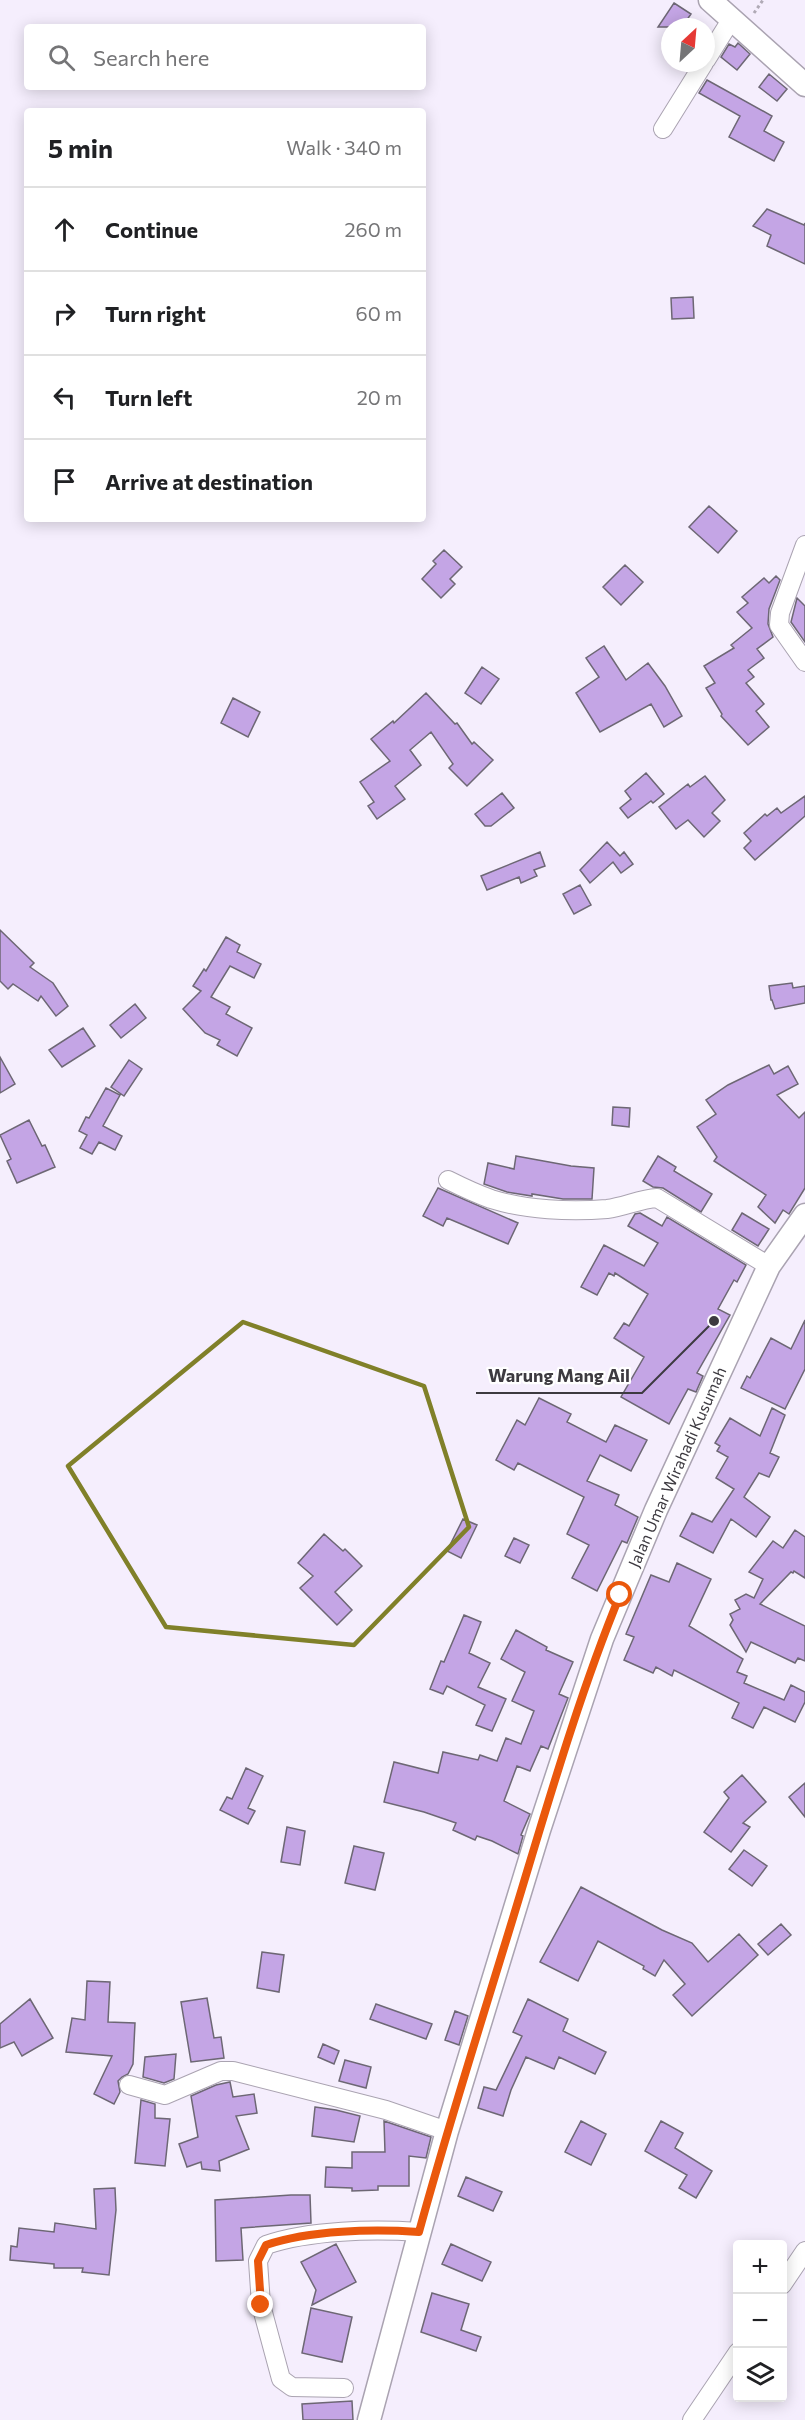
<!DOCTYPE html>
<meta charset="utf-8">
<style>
:root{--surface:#fff;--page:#f6f6f6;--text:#202124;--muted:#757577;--line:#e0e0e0}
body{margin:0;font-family:Commissioner,sans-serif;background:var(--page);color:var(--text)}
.controls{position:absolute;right:18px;bottom:18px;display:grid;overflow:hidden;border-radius:6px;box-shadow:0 3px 15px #0003}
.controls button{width:54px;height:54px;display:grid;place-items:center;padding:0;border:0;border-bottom:2px solid var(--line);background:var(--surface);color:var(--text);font:30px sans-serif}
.compass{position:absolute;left:661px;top:18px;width:54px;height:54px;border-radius:50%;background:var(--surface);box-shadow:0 3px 15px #0003;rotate:26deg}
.stop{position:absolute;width:18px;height:18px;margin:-14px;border:4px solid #ea580c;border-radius:50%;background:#fff}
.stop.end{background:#ea580c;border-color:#fff;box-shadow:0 2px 6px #0008}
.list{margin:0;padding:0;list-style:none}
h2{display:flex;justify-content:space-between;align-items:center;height:78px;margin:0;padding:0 24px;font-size:26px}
h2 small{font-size:20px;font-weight:400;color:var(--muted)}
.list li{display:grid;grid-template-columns:39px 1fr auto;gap:18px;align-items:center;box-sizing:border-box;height:84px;padding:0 24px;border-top:2px solid var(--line)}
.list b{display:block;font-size:22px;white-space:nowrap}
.list em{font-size:20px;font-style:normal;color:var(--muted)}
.icon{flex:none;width:33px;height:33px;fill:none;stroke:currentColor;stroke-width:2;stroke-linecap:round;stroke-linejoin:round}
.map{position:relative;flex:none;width:805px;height:2420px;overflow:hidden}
.search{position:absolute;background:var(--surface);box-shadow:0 3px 15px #0003;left:24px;top:24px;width:402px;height:66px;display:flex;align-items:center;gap:15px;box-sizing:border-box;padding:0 21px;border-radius:6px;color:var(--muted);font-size:22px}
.panel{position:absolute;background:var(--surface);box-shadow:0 3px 15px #0003;left:24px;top:108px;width:402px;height:414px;border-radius:6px}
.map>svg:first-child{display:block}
.building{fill:#c4a5e5;stroke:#6d6774;stroke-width:1.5}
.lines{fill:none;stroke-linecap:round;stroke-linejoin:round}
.minor-casing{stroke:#aaa3b1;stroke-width:20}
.major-casing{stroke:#aaa3b1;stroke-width:25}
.path{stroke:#b0aab6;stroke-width:3;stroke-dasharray:3 3;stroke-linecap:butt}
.minor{stroke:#fff;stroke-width:18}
.major{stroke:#fff;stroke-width:22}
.route{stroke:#ea580c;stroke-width:8}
.marked{fill:none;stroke:#808029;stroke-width:4.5;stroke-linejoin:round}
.labels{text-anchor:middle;stroke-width:4.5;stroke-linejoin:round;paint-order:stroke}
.street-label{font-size:16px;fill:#3d3a40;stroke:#fff}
.leader{fill:none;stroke:#3d3a40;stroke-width:2}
.callout-dot{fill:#3d3a40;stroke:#fff;stroke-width:2}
.callout-label{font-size:18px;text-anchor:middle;font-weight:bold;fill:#3d3a40;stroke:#fff;stroke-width:4.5;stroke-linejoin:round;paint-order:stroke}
</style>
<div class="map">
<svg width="805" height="2420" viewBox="0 0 805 2420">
<rect width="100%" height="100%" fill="#f5eefd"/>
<path class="building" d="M674 3 691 14 682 27H658Z
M738 43 750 54 737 70 721 57 729 44 735 47Z
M769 74 787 89 777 101 759 87Z
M707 80 772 116 764 131 784 142 774 161 729 137 740 116 699 93Z
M767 209 804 225 805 223V264L767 246 771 235 753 226Z
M693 297 694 318 672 319 671 298Z
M709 506 737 531 718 553 689 527Z
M444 550 462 567 450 579 455 584 441 598 422 579 436 564 433 561Z
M625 565 643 582 621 605 603 587Z
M776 576 780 580 769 609 768 624 773 637 757 649 764 658 748 670 754 677 746 683 764 704 756 711 769 727 748 745 721 716 722 714 706 688 715 683 704 666 734 648 731 645 752 628 737 612 748 603 742 597 764 578 769 583Z
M797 598 805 606V642L791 622Z
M604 646 626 680 648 663 665 686 682 716 664 727 651 704 600 732 576 693 599 677 586 658Z
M482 667 499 679 481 704 465 693Z
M426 693 455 724 457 723 472 744 474 742 493 760 467 786 449 768 453 764 431 732 410 750 421 765 395 786 405 799 377 819 368 806 374 802 360 782 390 761 371 739 393 721 394 723Z
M233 698 260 712 248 737 221 723Z
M646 773 664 794 653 803 651 801 628 818 620 808 631 799 625 791Z
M705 776 725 800 712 813 720 821 704 837 688 820 676 829 659 807 688 784 690 787Z
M502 793 514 808 491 826H485L475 814Z
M805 796V816L755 860 744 848 751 841 744 833 765 814 767 816 777 808 781 813Z
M607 842 620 856 624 852 633 864 621 873 613 862 590 883 580 870Z
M540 852 545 866 534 870 537 876 521 883 519 877 487 890 481 876Z
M580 885 591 905 574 914 563 894Z
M0 930 34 963 30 967 53 983 68 1006 56 1016 41 996 38 1001 13 984 8 989 0 981Z
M226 937 240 945 237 952 261 964 254 978 230 966 211 997 230 1007 226 1014 252 1028 237 1056 217 1045 220 1040 205 1033 183 1009 201 991 193 986 204 969 206 971Z
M792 983 793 988 805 986V1003L775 1009 772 1000H771L769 986Z
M135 1004 146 1018 121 1038 110 1025Z
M83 1028 95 1046 62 1067 49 1050Z
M0 1057 15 1084 0 1093Z
M129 1060 142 1069 124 1096 111 1087Z
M769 1065 774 1074 788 1066 798 1084 777 1095 799 1118 805 1112V1188L789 1214 783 1210 775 1223 758 1207 766 1195 714 1161 717 1157 697 1127 716 1114 706 1100 728 1085Z
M106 1088 120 1095 103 1126 122 1136 115 1150 99 1142 92 1154 80 1148 87 1135 79 1131 86 1117 89 1118Z
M613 1107 630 1108 629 1127 612 1125Z
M29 1120 42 1146 45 1145 55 1167 17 1183 7 1161 11 1159 0 1135Z
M516 1156 571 1166 594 1168 592 1199H563L532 1194V1196L507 1192 484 1184 488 1163 514 1169Z
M658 1156 676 1167 674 1171 712 1194 701 1212 663 1188 653 1187 643 1181Z
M438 1188 518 1223 508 1244 447 1218 443 1226 423 1216Z
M640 1213 662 1226 667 1217 746 1265 737 1282 734 1280 718 1309 730 1315 697 1373 703 1376 696 1392 688 1389 669 1424 621 1397 644 1357 614 1338 624 1323 629 1326 648 1294 615 1273 614 1276 609 1273 597 1295 581 1287 604 1245 644 1266 658 1243 628 1226 635 1214Z
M742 1213 769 1229 758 1246 732 1230Z
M805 1320V1369L785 1409 741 1388 747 1376 750 1378 771 1338 791 1349Z
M539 1398 571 1414 567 1422 606 1442 615 1425 647 1440 631 1471 600 1455 587 1481 619 1495 615 1505 638 1517 627 1543 622 1541 597 1591 572 1578 589 1545 567 1534 584 1497 518 1463 514 1470 496 1460 517 1420 525 1425Z
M772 1408 785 1415 770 1453 779 1457 769 1477 759 1473 744 1497 770 1517 756 1537 731 1519 713 1553 680 1536 692 1513 712 1522 734 1489 716 1478 728 1457 717 1451 720 1446 715 1443 730 1418 760 1436Z
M463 1519 477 1525 461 1558 447 1551Z
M795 1530 805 1537V1578L794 1571 793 1573 791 1572 760 1604 805 1626V1661L798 1658 795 1663 751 1642 746 1652 730 1625 733 1620 730 1614 740 1609 735 1600 746 1594 754 1598 763 1579 749 1572 773 1541 783 1548Z
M324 1534 343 1551 345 1549 362 1566 335 1592 352 1610 337 1625 300 1588 313 1576 298 1563Z
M514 1538 529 1545 520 1563 505 1556Z
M677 1563 711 1579 689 1626 743 1659 737 1672 747 1676 744 1683 784 1700 791 1685 805 1692V1702L795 1722 764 1707 753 1728 732 1718 739 1703 674 1670 672 1676 656 1667 653 1673 624 1660 634 1637 626 1634 651 1575 669 1582Z
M464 1615 481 1622 469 1653 490 1663 478 1687 506 1699 492 1731 476 1725 485 1705 447 1686 443 1694 430 1689 441 1661 444 1662Z
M516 1630 547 1647 546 1650 573 1662 559 1694 568 1698 548 1749 541 1746 530 1771 517 1766 504 1801 530 1814 521 1835 523 1836 518 1854 492 1841 477 1836 475 1840 453 1830 456 1823 424 1812 384 1802 394 1762 438 1773 443 1752 478 1760 480 1755 497 1761 506 1738 521 1744 534 1711 512 1701 525 1672 501 1659Z
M246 1768 263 1776 248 1808 255 1811 248 1824 220 1810 227 1797 232 1799Z
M742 1775 766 1802 743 1823 750 1827 731 1852 704 1832 729 1798 724 1792Z
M805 1783V1817L789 1797Z
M287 1827 305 1831 300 1865 281 1862Z
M354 1846 384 1853 375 1890 345 1883Z
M744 1850 767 1866 752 1886 729 1869Z
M581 1887 662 1930 692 1943 708 1962 739 1934 758 1955 692 2016 673 1995 685 1984 664 1960 655 1976 643 1969 644 1966 598 1941 578 1981 540 1962Z
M781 1924 791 1935 768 1955 758 1944Z
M262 1952 284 1955 279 1992 257 1988Z
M87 1981 110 1982 108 2022 135 2023 133 2064 128 2074 122 2077 118 2081 120 2092 114 2104 94 2094 112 2056 66 2052 72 2018 85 2020Z
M207 1998 214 2038 221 2037 224 2058 191 2062 181 2002Z
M30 1999 53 2038 22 2056 14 2042 0 2048V2024Z
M528 1999 568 2019 563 2031 606 2052 595 2074 559 2057 554 2069 526 2057 511 2090 503 2116 478 2108 484 2087 496 2090 522 2036 513 2032Z
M376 2004 432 2024 426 2039 370 2019Z
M455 2011 468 2016 459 2045 445 2040Z
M323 2044 339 2051 334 2064 318 2057Z
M176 2054 174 2079 164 2083 143 2077 145 2057Z
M345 2060 371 2067 366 2088 339 2081Z
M230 2082 233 2097 254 2094 257 2113 236 2116 249 2149 219 2161 220 2171 202 2169 201 2162 187 2167 179 2144 198 2137 191 2096 216 2085Z
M141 2100 155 2104V2118L170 2119 165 2166 135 2163Z
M315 2107 336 2110 360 2116 354 2142 312 2136Z
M384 2121 431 2137 426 2158 409 2156V2186H378V2190L352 2191V2188L325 2187 326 2167 352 2168V2152H385Z
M581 2121 606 2134 591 2165 565 2152Z
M661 2121 683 2133 675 2148 712 2171 696 2198 679 2188 687 2175 645 2151Z
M466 2177 502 2192 493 2211 458 2196Z
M115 2188 116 2210 109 2275 82 2272 83 2268H54V2264L10 2260 11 2246 17 2247 19 2228 54 2232 55 2223 96 2229 94 2189Z
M291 2195H310L311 2223 241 2228 243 2260 216 2261 215 2200Z
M336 2244 356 2282 312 2305 316 2290 301 2262Z
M451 2244 491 2262 482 2281 442 2264Z
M432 2293 469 2304 461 2330 481 2337 476 2351 421 2332Z
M311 2308 352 2317 342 2362 302 2353Z
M352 2401 353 2420H303L302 2404Z"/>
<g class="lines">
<g class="minor-casing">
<path id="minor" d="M706 60 731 20
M663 129 704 63
M805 545 780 613 779 625 805 662
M448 1180C462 1187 477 1194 491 1199 526 1210 570 1212 607 1209 624 1207 640 1199 657 1198L769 1266
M129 2085 165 2095 221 2071H233L386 2110 447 2131
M782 2285 805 2251
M344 2388 292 2387 281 2379 261 2305 258 2261 266 2245C310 2230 373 2229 419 2232
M692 2420 738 2352"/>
</g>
<g class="major-casing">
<path id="major" d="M710 0 805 85
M369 2420 447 2131 539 1830 602 1639 656 1510 769 1266 805 1215"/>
</g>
<path class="path" d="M754 13 763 0"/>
<use href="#minor" class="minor"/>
<use href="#major" class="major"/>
</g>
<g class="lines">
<path class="route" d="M261 2305 258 2261 266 2245C310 2230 373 2229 419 2232 448 2126 481 2023 513 1918 546 1810 577 1700 620 1595"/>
</g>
<path class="marked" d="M243 1322 424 1386 469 1527 354 1645 166 1627 68 1466Z"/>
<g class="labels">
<g class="street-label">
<text transform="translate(677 1467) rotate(-66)" y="6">Jalan Umar Wirahadi Kusumah</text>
</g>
</g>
<path class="leader" d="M714 1321L642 1393H476"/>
<circle class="callout-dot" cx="714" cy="1321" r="6"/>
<g class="callout-label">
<text x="559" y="1382">Warung Mang Ail</text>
</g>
</svg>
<div class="controls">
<button>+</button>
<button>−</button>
<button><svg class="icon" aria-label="layers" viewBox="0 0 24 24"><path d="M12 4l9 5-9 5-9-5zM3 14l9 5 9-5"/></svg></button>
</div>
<svg class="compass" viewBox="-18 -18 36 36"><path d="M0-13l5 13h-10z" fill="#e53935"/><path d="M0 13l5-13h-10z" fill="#757577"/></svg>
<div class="stop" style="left:620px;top:1595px"></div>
<div class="stop end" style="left:261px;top:2305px"></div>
<div class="search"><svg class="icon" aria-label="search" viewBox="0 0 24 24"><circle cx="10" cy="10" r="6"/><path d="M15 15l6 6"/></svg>Search here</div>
<section class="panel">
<h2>5 min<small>Walk · 340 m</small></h2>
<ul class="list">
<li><svg class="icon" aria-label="ahead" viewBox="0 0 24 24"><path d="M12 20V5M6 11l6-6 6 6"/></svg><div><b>Continue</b></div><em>260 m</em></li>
<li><svg class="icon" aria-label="right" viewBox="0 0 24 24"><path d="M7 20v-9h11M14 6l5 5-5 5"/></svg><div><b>Turn right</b></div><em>60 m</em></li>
<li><svg class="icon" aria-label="left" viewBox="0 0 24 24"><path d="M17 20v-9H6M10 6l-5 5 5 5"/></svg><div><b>Turn left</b></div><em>20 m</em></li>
<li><svg class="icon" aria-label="arrive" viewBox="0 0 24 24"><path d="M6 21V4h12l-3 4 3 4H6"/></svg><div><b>Arrive at destination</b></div></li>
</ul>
</section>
</div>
